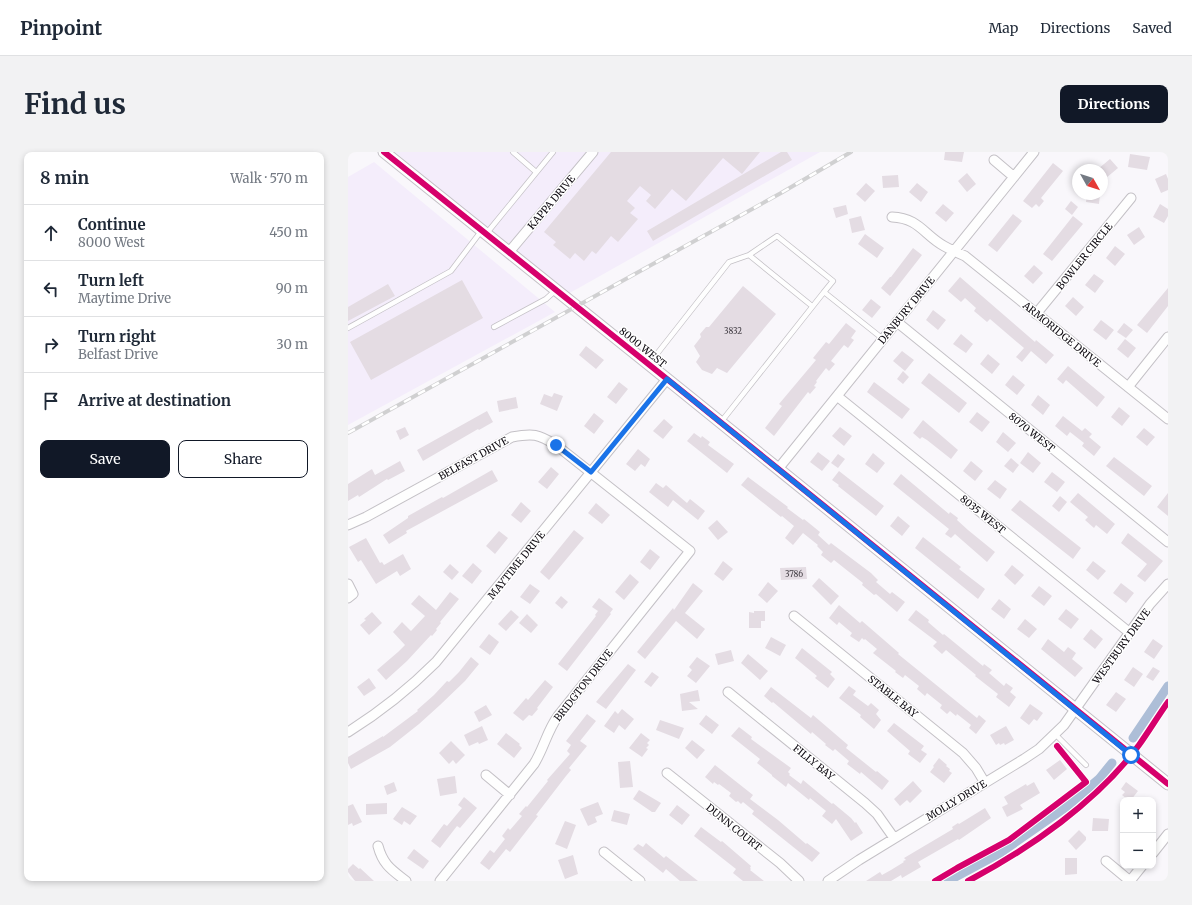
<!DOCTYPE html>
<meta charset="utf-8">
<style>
:root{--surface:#fff;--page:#f2f2f3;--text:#1f2937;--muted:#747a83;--line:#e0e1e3;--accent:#111827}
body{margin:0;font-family:Merriweather,serif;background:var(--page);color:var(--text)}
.controls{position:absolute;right:12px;bottom:12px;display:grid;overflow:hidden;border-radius:8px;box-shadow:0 2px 6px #0003}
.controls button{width:36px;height:36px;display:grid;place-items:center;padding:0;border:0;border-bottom:1px solid var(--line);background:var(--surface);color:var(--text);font:20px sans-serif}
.compass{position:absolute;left:724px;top:12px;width:36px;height:36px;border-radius:50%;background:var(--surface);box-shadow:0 2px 6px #0003;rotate:129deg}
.stop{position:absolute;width:12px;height:12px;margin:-9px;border:3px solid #1a73e8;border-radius:50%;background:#fff}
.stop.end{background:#1a73e8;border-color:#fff;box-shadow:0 1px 4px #0008}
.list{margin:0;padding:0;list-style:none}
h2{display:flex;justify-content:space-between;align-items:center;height:52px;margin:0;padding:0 16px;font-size:17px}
h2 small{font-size:13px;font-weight:400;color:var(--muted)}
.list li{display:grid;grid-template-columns:26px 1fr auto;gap:12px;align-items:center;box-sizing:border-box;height:56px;padding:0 16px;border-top:1px solid var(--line)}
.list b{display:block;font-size:15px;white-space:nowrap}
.list p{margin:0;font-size:13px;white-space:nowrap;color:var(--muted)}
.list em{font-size:13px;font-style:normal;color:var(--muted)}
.actions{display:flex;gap:8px;padding:12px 16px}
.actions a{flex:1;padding:9px 0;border:1px solid var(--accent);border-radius:8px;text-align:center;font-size:14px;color:var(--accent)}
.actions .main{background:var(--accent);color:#fff}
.icon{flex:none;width:22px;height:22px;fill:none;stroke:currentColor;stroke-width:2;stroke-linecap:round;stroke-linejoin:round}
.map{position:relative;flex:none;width:820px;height:729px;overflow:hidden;border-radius:8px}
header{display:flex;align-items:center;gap:24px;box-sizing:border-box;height:56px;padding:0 20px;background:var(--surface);border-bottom:1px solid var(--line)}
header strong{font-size:19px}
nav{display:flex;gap:22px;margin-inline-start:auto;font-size:14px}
.intro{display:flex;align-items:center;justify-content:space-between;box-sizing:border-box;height:96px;padding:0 24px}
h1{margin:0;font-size:28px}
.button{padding:10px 18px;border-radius:8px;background:var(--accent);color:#fff;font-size:14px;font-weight:700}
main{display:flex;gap:24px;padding:0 24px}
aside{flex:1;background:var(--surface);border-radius:8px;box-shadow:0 2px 6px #0003}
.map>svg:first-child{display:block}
.built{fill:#f4edfb}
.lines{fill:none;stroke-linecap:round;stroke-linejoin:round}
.canal{stroke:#adbed7;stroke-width:9}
.building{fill:#e4dce3}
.service-casing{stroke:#c4c1c6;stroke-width:6}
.minor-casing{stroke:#c4c1c6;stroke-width:11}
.tertiary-casing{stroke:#c4c1c6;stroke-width:13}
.service{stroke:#fefefe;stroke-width:4.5}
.minor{stroke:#fefefe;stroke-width:9}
.tertiary{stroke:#fefefe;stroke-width:11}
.rail-casing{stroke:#d0d0d1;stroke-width:4}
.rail{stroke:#fff;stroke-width:2.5;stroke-dasharray:8;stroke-linecap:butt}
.cycleway-casing{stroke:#fff;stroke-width:8}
.cycleway{stroke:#d6006c;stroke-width:6}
.route{stroke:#1a73e8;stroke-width:5}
.labels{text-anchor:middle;stroke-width:3;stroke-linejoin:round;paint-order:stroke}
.number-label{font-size:8px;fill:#454047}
.street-label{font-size:10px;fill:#0f0b12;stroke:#fff}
</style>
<header>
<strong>Pinpoint</strong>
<nav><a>Map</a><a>Directions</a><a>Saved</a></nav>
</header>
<div class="intro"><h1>Find us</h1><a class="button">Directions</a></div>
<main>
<aside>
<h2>8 min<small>Walk · 570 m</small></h2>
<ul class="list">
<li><svg class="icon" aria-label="ahead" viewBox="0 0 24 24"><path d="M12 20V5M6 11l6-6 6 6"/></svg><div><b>Continue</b><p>8000 West</p></div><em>450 m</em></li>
<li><svg class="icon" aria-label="left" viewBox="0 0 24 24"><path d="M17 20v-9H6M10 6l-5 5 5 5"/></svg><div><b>Turn left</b><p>Maytime Drive</p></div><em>90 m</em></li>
<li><svg class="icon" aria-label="right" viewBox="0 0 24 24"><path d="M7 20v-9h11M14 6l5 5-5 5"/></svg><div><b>Turn right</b><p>Belfast Drive</p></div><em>30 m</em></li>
<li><svg class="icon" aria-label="arrive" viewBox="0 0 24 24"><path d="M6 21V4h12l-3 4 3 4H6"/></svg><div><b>Arrive at destination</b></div></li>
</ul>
<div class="actions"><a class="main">Save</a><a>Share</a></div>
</aside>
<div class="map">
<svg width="820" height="729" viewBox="0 0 820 729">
<rect width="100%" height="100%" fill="#f9f7fb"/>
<path class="built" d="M47 0H472L220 142Z
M26 10 207 160 0 273V25Z"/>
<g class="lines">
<path class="canal" d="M785 586 820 534
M600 729 652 701 718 655 751 627 764 611"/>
</g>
<path class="building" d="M263 0H412L394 22 375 6 338 49 324 37 307 57 298 49 303 43 292 34 279 49 287 56 282 61 290 67 270 90 263 84 248 102 244 99 236 109 227 101 222 107 205 93 208 90 196 80Z
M433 0H439L444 8 305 89 299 79Z
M597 0H616L614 10 596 8Z
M782 2 802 5 799 18 780 15Z
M762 7 770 16 758 26 754 22V18L750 17Z
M705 11 715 19 693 46 696 49 691 55 688 52 684 56 675 49Z
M619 21 628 32 619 40 610 29Z
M818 22 820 27V38L813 41 807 27Z
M550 23 551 35 535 36 534 24Z
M518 31 527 39 517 50 508 42Z
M569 31 580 40 573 50 561 40Z
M739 42H752L751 52 738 50Z
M723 49 730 55 724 63 717 57Z
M595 52 606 61 598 70 587 61Z
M812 52 820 57V64L816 71 805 65Z
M498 53 500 62 488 66 485 56Z
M665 62 674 69 649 100 640 93Z
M513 64 517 78 504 81 501 67Z
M725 64 735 72 704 109 695 102Z
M791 75 797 85 786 93 779 83Z
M517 82 536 96 529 106 510 92Z
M767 94 777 102 767 114 758 106Z
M565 96 574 103 542 144 533 136 542 125H543Z
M686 113 695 121 685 132 676 124Z
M746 122 756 129 747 141 737 133Z
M612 125 687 190 688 188 706 203 698 212 683 199 674 210 668 205 676 196 642 167 639 170 626 159 628 156 617 146 613 150 600 139Z
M114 128 135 166 23 228 2 190Z
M40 132 47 144 0 169V155Z
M395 134 428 162 379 221 369 216 364 222 354 218 348 210 352 204 346 194 353 185 352 182 358 175H361Z
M820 136V154L799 181 789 173Z
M725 145 736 155 728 164 717 154Z
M523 147 533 155 524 166 514 158Z
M585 158 598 168 590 178 578 168Z
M753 168 766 178 758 188 745 178Z
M498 171 508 179 503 186 506 188 500 196 496 193 483 209 487 212 481 219 478 216 468 229 469 230 466 234 468 235 462 242 460 240 426 284 417 276 434 254 431 252 468 208 465 206 478 190 481 192Z
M776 171 785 178 778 186 769 180Z
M613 182 625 192 618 201 605 192Z
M777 187 788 196 780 206 769 197Z
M238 194 256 208 248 217 231 203Z
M554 199 566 208 557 219 545 209Z
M640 202 652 212 644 222 632 212Z
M720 214 757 245 749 255 718 228 715 232 709 227Z
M555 219 561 225 555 232 549 227Z
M581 221 619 251 611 261 573 231Z
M665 223 677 233 669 243 657 233Z
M271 230 280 237 268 252 259 245Z
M526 230 562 257 554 267 519 240Z
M206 241 215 244 209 259 192 252 196 242 204 245Z
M690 243 702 253 695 263 683 253Z
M168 245 170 256 151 260 149 249Z
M771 255 782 264 774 274 763 265Z
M139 259 145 270 131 278 130 277 75 309 69 298Z
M629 260 642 270 634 280 621 270Z
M246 261 256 269 246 282 236 274Z
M715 264 734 279 737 276 744 282 741 285 753 295 746 304 734 294 736 291 722 280 719 284 707 274Z
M316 267 325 275 315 287 305 279Z
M575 268 610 298 603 307 579 288 574 285 572 287 565 281Z
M57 275 61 283 52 288 48 279Z
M492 275 504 284 496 294 484 284Z
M796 276 807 285 799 294 788 285Z
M655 280 668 291 660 300 648 290Z
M346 281 353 286 354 284 362 290 360 293 386 312 379 321 339 289Z
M290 297 302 307 297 315 293 312 287 319 278 312Z
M470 300 482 309 474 319 462 310Z
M680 300 693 311 685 321 672 311Z
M525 301 537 311 529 321 517 312Z
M490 302 497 307 490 316 483 311Z
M766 305 804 334 796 344 758 314Z
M663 306 671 313 665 321 656 314Z
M52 309 57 319 40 328 39 327 11 345 10 343 0 349V332L24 317 27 323Z
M623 309 635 319 627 329 615 319Z
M203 315 211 322 199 337 190 330Z
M144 318 150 329 58 379 59 381 41 392 35 383 60 366V364L94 345 95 346Z
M491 319 536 354 528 364 490 334 491 333 484 328Z
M704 320 717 330 709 340 696 330Z
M553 322 601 362 602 360 610 366 609 368 620 378 647 400 639 410 607 382 603 386 597 382 601 377 545 332Z
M400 325 440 355 439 356 455 368 456 367 472 380 470 383 481 393 483 391 523 421 530 428 528 430 542 442 544 440 557 450 549 460 528 442 526 443 514 433 515 431 486 408 483 411 473 403 475 400 469 394 470 393 455 381 445 393 437 386 446 374 434 364 433 365 393 333Z
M647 328 659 337 652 347 639 337Z
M308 331 315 336 318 333 339 351 342 347 357 359 350 368 325 348 320 355 301 340Z
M730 341 767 372 759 382 748 373 746 376 737 368 740 365 722 350Z
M820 341V364L809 355Z
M712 344 719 350 711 360 704 354Z
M672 348 733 396 725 407 663 358Z
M173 350 183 359 173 371 163 363Z
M248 351 262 363 254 372 240 361Z
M550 364 562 374 554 384 542 374Z
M369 368 380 380 370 388 360 376Z
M226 378 236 386 201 428 192 420Z
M151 379 160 386 147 402 138 394Z
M780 381 815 409 797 430 789 424 799 412 773 391Z
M575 385 613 415 611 417 637 437 630 447 567 396Z
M18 386 32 411 34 410 36 413 55 402 63 417 52 424 49 419 28 432 13 408 10 410 1 395Z
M302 397 312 405 302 418 292 410Z
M375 409 385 417 375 429 366 422Z
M745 409 758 419 750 428 738 418Z
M125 411 134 419 124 432 114 424Z
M102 412 111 420 104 428 95 420Z
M664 413 676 423 667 433 656 423Z
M458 415 459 427 433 428 432 416Z
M282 422 291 430 276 448 267 440Z
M471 426 491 444 483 453 464 434Z
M420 430 430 439 419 451 410 443Z
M345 431 355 439 337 461 357 477 349 487 328 469 297 507 289 500 325 456 326 458Z
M773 431 786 441 778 451 765 441Z
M182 432 192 439 182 452 172 445Z
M691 434 704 444 696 454 683 444Z
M102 440 111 447 92 470 93 471 88 477 89 478 84 484 83 483 59 509 38 528 29 518 50 500 57 493 45 480 54 470 63 479 77 464 63 452 71 443 88 458Z
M213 444 220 450 214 457 207 451Z
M251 446 265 457 262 461 263 462 219 519 210 512 248 464 247 463 250 459 244 455Z
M651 447 663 457 656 467 643 457Z
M491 453 512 471 514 469 551 501 550 502 629 566 631 563 638 569 628 582 621 576 623 573 609 562 608 564 602 559 599 562 592 556 594 553 579 541 577 544 569 537 571 534 557 523 555 526 547 520 548 519 525 501 529 497 517 487 516 488 514 486 511 490 502 484 504 481 491 470 489 473 481 466Z
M718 457 731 467 723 477 710 467Z
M163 458 171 465 158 479 150 472Z
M568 458 581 468 580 470 595 483 596 482 635 514 636 512 644 518 641 521 656 534 658 531 665 536 662 540 668 545 661 555 648 545 650 542 627 524 628 523 598 498 594 502 585 494 589 490 560 468Z
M406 459H417V469H413V476H401V460L406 461Z
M24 460 34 471 21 483 12 473 18 468 16 467Z
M179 462 190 473 183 481 171 471Z
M677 467 689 477 681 486 669 477Z
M743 477 755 487 747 497 735 487Z
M141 482 151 490 142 503 131 495Z
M423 485 438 493 432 504 417 496Z
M700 487 716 500 720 495 728 501 724 507 735 516 727 525 693 497Z
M805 487 815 494 806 507 796 500Z
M454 496 484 520 482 522 487 527 480 536 467 526 469 524 447 506Z
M383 498 386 509 370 513 367 502Z
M400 502 420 519 412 528 393 511Z
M123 505 131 512 117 529 92 553 71 572 42 595 3 617 0 611V605L35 584V585L70 559 69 558 86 543 99 529 101 530 111 520Z
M349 505 362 514 348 531 339 524 344 518 341 515Z
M280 512 288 518 258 557 248 550Z
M785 515 795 522 786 535 776 528Z
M805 515 812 519 805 529 798 525Z
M304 520 311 525 303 535 296 530Z
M21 526 28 536 16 544 9 535Z
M197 528 205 535 189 556 190 557 184 564 181 563 175 569 165 561 178 546 180 548Z
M501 534 508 539 505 543 520 554 523 551 531 558 528 562 533 568 526 577 512 565 513 563 491 546Z
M423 535 463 566 465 563 500 593 498 596 528 620 529 619 541 629 534 638 513 620 512 622 499 612 501 609 487 597 485 599 477 593 478 592 464 580 463 582 425 550 424 551 416 544Z
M350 538 352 549 341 550 350 557 334 559 332 542Z
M768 540 778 547 768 560 758 553Z
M682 552 695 561 689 569 686 567 681 573 672 566Z
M138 553 144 563 131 570 126 560Z
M274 557 286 567 277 578 271 573 266 581 256 574 267 559 270 562Z
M239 562 248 569 232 589 239 594 221 616 223 618 218 624 188 663 190 664 162 700 158 697 141 718 132 711 142 698 146 701 157 687 154 684 160 676 162 678 174 664 171 662 178 654 179 655 200 629 199 628 222 602 219 599 223 593 218 589Z
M358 563 371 573 364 582 351 572Z
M312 568 336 576 331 587 308 578Z
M546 571 576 594 573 598 579 602 572 611 560 602 562 599 539 579Z
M134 574 140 588 131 592 130 590 121 594 116 583Z
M658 574 666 588 657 593 656 591 652 593 651 591 648 593 642 583Z
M391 575 404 585 403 587 443 616 440 620 442 622 441 623 453 632 455 628 484 652 485 651 503 666 507 671 508 670 515 681 503 689 488 667 484 672 474 664 478 659 462 646 461 648 440 631 438 635 424 624V623L409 611 412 607 383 584Z
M158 581 172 592 171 593 174 596 166 606 149 592Z
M293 581 302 588 299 591 301 593 298 596 300 597 294 605 281 596Z
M344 588 357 598 349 607 337 596Z
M103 589 117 603 108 612 105 608 101 612 91 601Z
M591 606 599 613 598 614 602 617 601 619 604 621 596 631 582 620 586 615 585 614Z
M712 608 719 617 706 628 698 618Z
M282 609 285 635 272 636 270 610Z
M367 613 405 643 402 647 430 668 458 692 459 691 472 701 464 710 404 662 406 659 395 650 393 652 390 649 388 650 381 644 383 641 371 632 370 633 366 630 365 632 357 625Z
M107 624 109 641 92 644 89 627Z
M565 629 574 639 562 651 559 648 552 654 546 647Z
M46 630 49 639 39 643 36 634Z
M686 630 692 641 672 653 675 657 659 665 654 655 660 652 656 645 678 632 679 634Z
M778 630 790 639 783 648H780L774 643 777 640 773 637Z
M291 638 313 651 307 660H304L285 647Z
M116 645 129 656 112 676 109 674 92 696 83 689 96 672 99 674 114 656 110 653Z
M250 650 255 662 247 665 249 670 240 674 232 657Z
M39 651V662L18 663V652Z
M5 652 14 670 5 674 4 671 0 673V654Z
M329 653 342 663 334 673 321 663Z
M54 655 69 664 62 673 56 669 54 673 45 667Z
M637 656 643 666 611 688 610 687 570 710 573 715 554 726 553 723 543 729H518L532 720 534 723 543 718 556 710 555 709 558 708 556 706 605 677 604 675 610 671 611 672Z
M266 658 282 662 279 673 263 669Z
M745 666 761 667 760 679H744Z
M217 669 228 673 219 697 207 692Z
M353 675 373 690 374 689 403 714 402 716 403 717 402 718 416 729H395L385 721 388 717 346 684Z
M731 678 738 685V688L728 698 720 689Z
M298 691 316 706 318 704 350 729H332L318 717 315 721 285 697 290 692 295 695Z
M66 697 81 709 75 717 59 706Z
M225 703 230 722 217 727 210 708Z
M717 706H729V722L717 723Z
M5 712 11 717 12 716 26 729H7L0 720V717Z"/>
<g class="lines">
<g class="service-casing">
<path id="service" d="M165 0 188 20
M138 82 205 0
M401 103 429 84 485 129 476 140
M146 175 198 147 208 138
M0 176 103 119 134 78
M301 212 381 110 401 103 464 154
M373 270 476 140 535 187
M707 582 738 613
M620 729C681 697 750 649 791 593 801 579 810 564 820 550"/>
</g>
<g class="minor-casing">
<path id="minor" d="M646 8 666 25
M544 65C571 66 576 83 596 94 603 98 610 101 617 104L820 267
M161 100 245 0
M688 162 783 46
M549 170 820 390
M780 235 820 185
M489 244 782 481
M430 317 686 0
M0 373 18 365 164 285C185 281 190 282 208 293L342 399 210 564C199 579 196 596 186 612L92 729
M0 432 5 442 0 446
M446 464 615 601 628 616 637 631
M380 540 517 651 529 662 546 686
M0 580C32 560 61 537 88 510L319 227
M319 621 432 711 451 729
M138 623 162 643
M30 694C35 713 44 718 58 729
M256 700 292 729
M805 701 820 682
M758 709 782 729
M480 729 511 708 676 607 691 597 716 573 802 452 820 432
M782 729 794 714"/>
</g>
<g class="tertiary-casing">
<path id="tertiary" d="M36 0 319 227 820 632"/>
</g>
<use href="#service" class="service"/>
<use href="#minor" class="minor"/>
<use href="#tertiary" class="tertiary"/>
<g class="rail-casing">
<path id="rail" d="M0 281 433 41 503 0"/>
</g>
<use href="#rail" class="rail"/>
<g class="cycleway-casing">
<path id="cycleway" d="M36 0 319 227 820 632
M587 729 609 716 661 688 738 630 709 594
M620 729C681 697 750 649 791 593 801 579 810 564 820 550"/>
</g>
<use href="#cycleway" class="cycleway"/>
</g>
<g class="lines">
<path class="route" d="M208 293 243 320 319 227 783 603"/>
</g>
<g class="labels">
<g class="number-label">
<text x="385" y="182">3832</text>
<text x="446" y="425">3786</text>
</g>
<g class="street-label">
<text transform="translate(203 50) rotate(-50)" y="4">KAPPA DRIVE</text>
<text transform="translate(736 104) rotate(-51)" y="4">BOWLER CIRCLE</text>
<text transform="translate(558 158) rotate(-51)" y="4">DANBURY DRIVE</text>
<text transform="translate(714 182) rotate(39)" y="4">ARMORIDGE DRIVE</text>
<text transform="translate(295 195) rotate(39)" y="4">8000 WEST</text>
<text transform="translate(684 280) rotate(39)" y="4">8070 WEST</text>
<text transform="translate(125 306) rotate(-29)" y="4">BELFAST DRIVE</text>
<text transform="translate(635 362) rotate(39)" y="4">8035 WEST</text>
<text transform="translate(168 413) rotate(-51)" y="4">MAYTIME DRIVE</text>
<text transform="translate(773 494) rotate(-54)" y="4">WESTBURY DRIVE</text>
<text transform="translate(235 533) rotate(-52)" y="4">BRIDGTON DRIVE</text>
<text transform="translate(545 544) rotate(39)" y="4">STABLE BAY</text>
<text transform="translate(466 610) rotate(39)" y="4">FILLY BAY</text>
<text transform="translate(608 648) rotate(-31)" y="4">MOLLY DRIVE</text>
<text transform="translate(386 675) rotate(39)" y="4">DUNN COURT</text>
</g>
</g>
</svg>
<div class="controls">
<button>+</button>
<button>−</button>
</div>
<svg class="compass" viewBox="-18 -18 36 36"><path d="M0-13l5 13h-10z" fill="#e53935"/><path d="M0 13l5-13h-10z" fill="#747a83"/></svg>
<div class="stop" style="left:783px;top:603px"></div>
<div class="stop end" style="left:208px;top:293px"></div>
</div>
</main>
